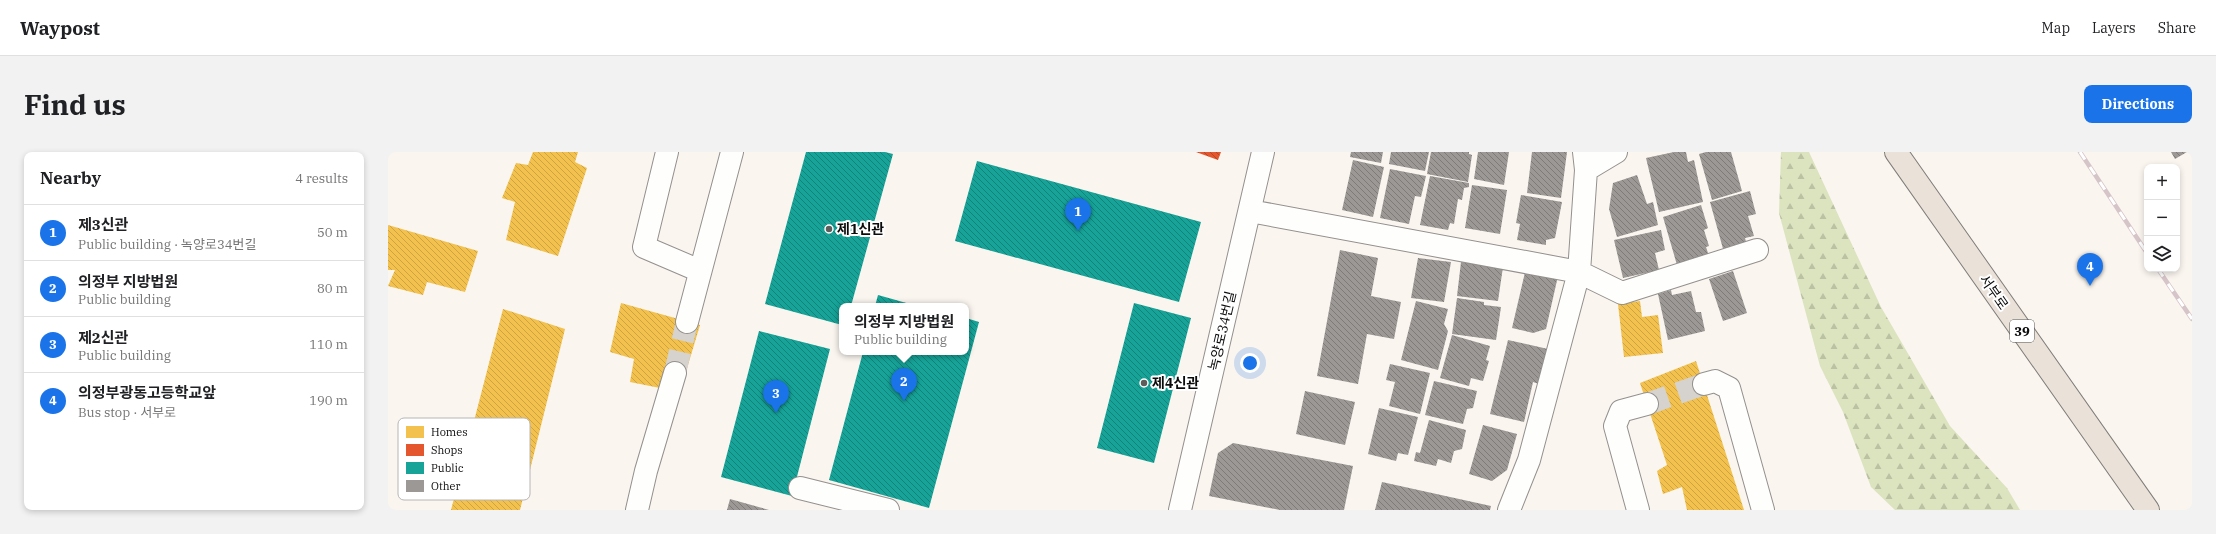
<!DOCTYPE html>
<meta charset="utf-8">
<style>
:root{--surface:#fff;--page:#f2f2f2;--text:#202124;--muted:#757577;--line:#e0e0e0;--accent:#1a73e8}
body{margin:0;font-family:"IBM Plex Serif","Noto Sans KR",serif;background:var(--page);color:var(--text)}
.controls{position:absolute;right:12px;top:12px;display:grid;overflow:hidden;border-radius:8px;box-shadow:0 2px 6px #0003}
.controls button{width:36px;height:36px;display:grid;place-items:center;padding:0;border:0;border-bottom:1px solid var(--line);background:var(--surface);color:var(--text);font:20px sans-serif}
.you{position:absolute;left:862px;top:211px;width:14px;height:14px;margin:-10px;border:3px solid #fff;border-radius:50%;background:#1a73e8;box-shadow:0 0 0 6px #1a73e833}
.badge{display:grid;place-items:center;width:26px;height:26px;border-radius:50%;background:var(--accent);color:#fff;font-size:13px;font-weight:700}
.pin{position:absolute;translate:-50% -33px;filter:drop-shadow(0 1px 2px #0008)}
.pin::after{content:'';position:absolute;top:21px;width:14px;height:12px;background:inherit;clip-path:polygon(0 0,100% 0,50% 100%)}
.popup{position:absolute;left:451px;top:151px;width:130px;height:52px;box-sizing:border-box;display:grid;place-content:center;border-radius:8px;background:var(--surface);filter:drop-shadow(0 1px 3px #0005);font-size:13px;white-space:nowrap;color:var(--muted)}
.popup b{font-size:15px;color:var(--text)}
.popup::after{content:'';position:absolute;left:50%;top:100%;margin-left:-8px;border:8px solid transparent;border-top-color:var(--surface)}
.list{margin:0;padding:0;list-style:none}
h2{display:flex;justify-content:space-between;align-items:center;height:52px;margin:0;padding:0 16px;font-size:17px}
h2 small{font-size:13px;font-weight:400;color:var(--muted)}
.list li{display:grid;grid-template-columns:26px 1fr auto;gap:12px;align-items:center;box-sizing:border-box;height:56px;padding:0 16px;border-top:1px solid var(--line)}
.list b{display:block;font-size:15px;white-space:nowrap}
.list p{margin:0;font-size:13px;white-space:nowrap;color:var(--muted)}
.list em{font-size:13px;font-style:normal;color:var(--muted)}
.icon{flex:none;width:22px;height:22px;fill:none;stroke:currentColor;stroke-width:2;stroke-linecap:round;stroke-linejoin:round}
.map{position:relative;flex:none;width:1804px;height:358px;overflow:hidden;border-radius:8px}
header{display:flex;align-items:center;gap:24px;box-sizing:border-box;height:56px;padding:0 20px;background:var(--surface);border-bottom:1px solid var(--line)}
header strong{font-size:19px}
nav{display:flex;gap:22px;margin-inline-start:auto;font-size:14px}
.intro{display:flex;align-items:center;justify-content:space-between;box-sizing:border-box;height:96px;padding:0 24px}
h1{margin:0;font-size:28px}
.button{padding:10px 18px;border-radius:8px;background:var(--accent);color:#fff;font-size:14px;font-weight:700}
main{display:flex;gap:24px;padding:0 24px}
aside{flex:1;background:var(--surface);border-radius:8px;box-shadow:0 2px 6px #0003}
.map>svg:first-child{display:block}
.forest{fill:url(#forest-firs)}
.homes{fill:url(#homes-back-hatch)}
.shops{fill:url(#shops-back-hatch)}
.public{fill:url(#public-back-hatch)}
.building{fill:url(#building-back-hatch)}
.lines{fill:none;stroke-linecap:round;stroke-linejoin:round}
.minor-tunnel{stroke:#d6d2cd;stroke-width:22;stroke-dasharray:22 11;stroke-linecap:butt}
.minor-casing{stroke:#93908e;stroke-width:24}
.major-casing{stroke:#807e7b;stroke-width:24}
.minor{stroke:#fefefd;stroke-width:22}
.major{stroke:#eae1d9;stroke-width:22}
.rail-casing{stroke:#d5c5c9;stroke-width:4.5}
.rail{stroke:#fff;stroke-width:3;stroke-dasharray:9;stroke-linecap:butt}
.poi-dot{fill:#5f5d5b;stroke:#fff;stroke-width:1.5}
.labels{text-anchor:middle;stroke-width:4;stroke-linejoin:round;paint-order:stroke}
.shield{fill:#fff;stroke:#545454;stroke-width:1}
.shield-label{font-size:13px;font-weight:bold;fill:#0b0b0b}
.poi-label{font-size:14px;font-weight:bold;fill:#0b0b0b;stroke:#fff;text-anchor:start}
.street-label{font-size:14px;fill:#0b0b0b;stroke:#fff}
.key{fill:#fff;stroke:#b6b6b6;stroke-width:1}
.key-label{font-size:11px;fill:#0b0b0b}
</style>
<header>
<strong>Waypost</strong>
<nav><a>Map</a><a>Layers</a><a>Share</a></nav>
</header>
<div class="intro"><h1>Find us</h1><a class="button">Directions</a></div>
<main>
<aside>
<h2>Nearby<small>4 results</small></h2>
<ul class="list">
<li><span class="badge">1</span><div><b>제3신관</b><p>Public building · 녹양로34번길</p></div><em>50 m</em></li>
<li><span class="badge">2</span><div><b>의정부 지방법원</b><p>Public building</p></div><em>80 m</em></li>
<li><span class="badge">3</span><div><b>제2신관</b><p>Public building</p></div><em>110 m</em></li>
<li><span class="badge">4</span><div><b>의정부광동고등학교앞</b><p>Bus stop · 서부로</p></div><em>190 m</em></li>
</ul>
</aside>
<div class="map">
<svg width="1804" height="358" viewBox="0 0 1804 358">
<defs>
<pattern id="forest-firs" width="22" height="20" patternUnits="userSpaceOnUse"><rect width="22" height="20" fill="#dbe4bf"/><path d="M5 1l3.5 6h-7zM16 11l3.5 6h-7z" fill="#bbc2a3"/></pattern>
<pattern id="homes-back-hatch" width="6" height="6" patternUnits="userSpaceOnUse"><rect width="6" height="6" fill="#f2c14e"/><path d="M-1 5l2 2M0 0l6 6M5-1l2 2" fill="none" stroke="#cea443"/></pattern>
<pattern id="shops-back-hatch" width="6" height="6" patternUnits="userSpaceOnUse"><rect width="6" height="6" fill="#e4572e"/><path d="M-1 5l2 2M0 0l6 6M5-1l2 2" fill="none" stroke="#b74625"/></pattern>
<pattern id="public-back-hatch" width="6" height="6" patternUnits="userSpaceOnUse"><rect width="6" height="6" fill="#17a398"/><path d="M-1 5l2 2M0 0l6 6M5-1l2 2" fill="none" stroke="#13837a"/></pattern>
<pattern id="building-back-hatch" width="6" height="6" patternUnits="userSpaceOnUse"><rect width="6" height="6" fill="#9c9895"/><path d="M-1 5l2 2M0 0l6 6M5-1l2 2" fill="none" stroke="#7d7a78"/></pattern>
</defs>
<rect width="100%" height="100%" fill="#faf5ef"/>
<path class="forest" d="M1393 0H1421L1493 155 1562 274 1619 336 1632 358H1507L1483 335 1455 260 1432 214 1391 61Z"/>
<path class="homes" d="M145 0H190L187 10 199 16 170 104 118 88 127 50 114 46 128 11 140 13Z
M0 73 90 99 77 140 39 130 35 143 0 134 7 118H0Z
M1252 149 1254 165 1270 163 1275 201 1236 205 1230 152Z
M233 151 312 173 297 223 272 236 242 230 246 207 222 200Z
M115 157 177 177 132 358H63Z
M1308 209 1356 358H1299L1294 335 1275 342 1269 319 1279 313 1252 231Z"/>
<path class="shops" d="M808 0H833L830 8Z"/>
<path class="public" d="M418 0H497L505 2 463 154H454V173L377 152Z
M589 9 813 70 791 150 567 89Z
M490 143 529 154H487Z
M746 151 803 166 766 311 709 296Z
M578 166 591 170 541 356 441 328 475 200H578Z
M371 179 442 197 404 344 333 325Z"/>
<path class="building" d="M963 0H995L993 11 962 5Z
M1003 0H1041L1037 19 1001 12Z
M1043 0H1081V2L1084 3 1080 30 1039 22Z
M1090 0H1121L1116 33 1086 27Z
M1144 0H1179L1173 46 1139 41Z
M1286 0H1298L1300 10 1306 8 1315 50 1271 60 1258 6Z
M1318 0H1343L1354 39 1324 48 1311 2Z
M1783 0H1799L1787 7Z
M965 8 996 15 985 65 954 58Z
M1002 17 1038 24 1033 45 1027 44 1021 72 992 66Z
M1249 23 1259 52 1265 50 1270 73 1229 85 1221 57 1225 31Z
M1042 24 1081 31V35L1076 36 1074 48 1070 47 1066 72 1062 71 1060 78 1032 73Z
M1084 33 1119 38 1112 82 1077 76Z
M1362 39 1368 62 1360 64 1366 84 1357 86 1360 97 1337 104 1322 50Z
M1133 43 1174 50 1167 86 1158 88V93L1129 88 1132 72 1128 71Z
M1313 53 1320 76 1316 78 1321 94 1318 95 1321 104 1289 113 1275 65Z
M1273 78 1277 98 1267 101 1271 118 1235 126 1226 88Z
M952 98 990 106 983 144 1013 150 1006 187 979 182 970 232 929 224Z
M1030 106 1063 110 1056 150 1023 146Z
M1073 110 1115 115 1110 149 1069 144Z
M1138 116 1170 124 1158 177 1145 181 1124 176Z
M1345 119 1359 161 1335 169 1321 127Z
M1283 138 1284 143 1303 139 1308 160H1313L1317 179 1280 188 1270 142Z
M1069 146 1096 150V153L1113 155 1108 188 1064 182Z
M1028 149 1060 157 1056 172 1060 179 1050 218 1013 208Z
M1064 183 1102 194 1098 208 1101 209 1095 229 1083 226 1081 234 1052 226Z
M1120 188 1160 197 1151 232 1145 230 1136 270 1102 262Z
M1002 212 1042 221 1032 262 1001 254 1007 230 998 228Z
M1046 229 1089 239 1085 256 1079 257 1075 272 1037 263Z
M917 239 967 250 957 293 908 282Z
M991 256 1030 265 1020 303 1010 301 1008 309 980 302Z
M1041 268 1078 278 1074 297 1066 299 1063 311 1050 307 1048 314 1026 309 1028 300 1032 301Z
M1095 273 1129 282 1119 318 1104 329 1081 322Z
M845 291 965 314 956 358H892L821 344 830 301Z
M994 330 1103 354 1102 358H987Z
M342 347 381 358H339Z"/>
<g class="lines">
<path class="minor-tunnel" d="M287 221 299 170
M1259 252 1316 232"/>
<g class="minor-casing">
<path id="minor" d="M279 0 256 95 312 119
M1198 18 1228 0
M862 59 1191 120 1234 141 1369 98
M299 170 344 0
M1316 232 1327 229 1341 236 1375 358
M412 336 500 358
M249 358 258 319 287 221
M792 358 875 0
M1121 358 1141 308 1191 120 1198 18 1196 0
M1250 358 1227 274 1233 259 1259 252"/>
</g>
<g class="major-casing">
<path id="major" d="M1508 0 1760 358"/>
</g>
<use href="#minor" class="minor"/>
<use href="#major" class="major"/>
<g class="rail-casing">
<path id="rail" d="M1692 0 1759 101
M1770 117 1804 167"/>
</g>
<use href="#rail" class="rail"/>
</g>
<g class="poi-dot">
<circle cx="441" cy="77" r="4"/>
<circle cx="756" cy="231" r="4"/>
</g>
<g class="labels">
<rect class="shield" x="1622" y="168" width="24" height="22" rx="3"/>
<g class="shield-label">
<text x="1634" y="184">39</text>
</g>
<g class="poi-label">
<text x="449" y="82">제1신관</text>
<text x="764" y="236">제4신관</text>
</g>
<g class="street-label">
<text transform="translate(1606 140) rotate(55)" y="5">서부로</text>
<text transform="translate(834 179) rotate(-77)" y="5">녹양로34번길</text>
</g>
</g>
<rect x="10" y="266" width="132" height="82" rx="6" class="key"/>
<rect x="18" y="274" width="18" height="12" fill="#f2c14e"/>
<rect x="18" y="292" width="18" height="12" fill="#e4572e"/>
<rect x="18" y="310" width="18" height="12" fill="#17a398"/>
<rect x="18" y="328" width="18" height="12" fill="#9c9895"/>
<g class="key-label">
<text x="43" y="284">Homes</text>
<text x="43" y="302">Shops</text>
<text x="43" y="320">Public</text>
<text x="43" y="338">Other</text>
</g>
</svg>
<div class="controls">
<button>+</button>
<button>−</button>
<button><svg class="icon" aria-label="layers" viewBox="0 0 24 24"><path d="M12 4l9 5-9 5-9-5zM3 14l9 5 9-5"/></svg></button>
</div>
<div class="you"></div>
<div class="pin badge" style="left:690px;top:79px">1</div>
<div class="pin badge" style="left:516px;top:249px">2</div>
<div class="popup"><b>의정부 지방법원</b>Public building</div>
<div class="pin badge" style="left:388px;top:261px">3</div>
<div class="pin badge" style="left:1702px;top:134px">4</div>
</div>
</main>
